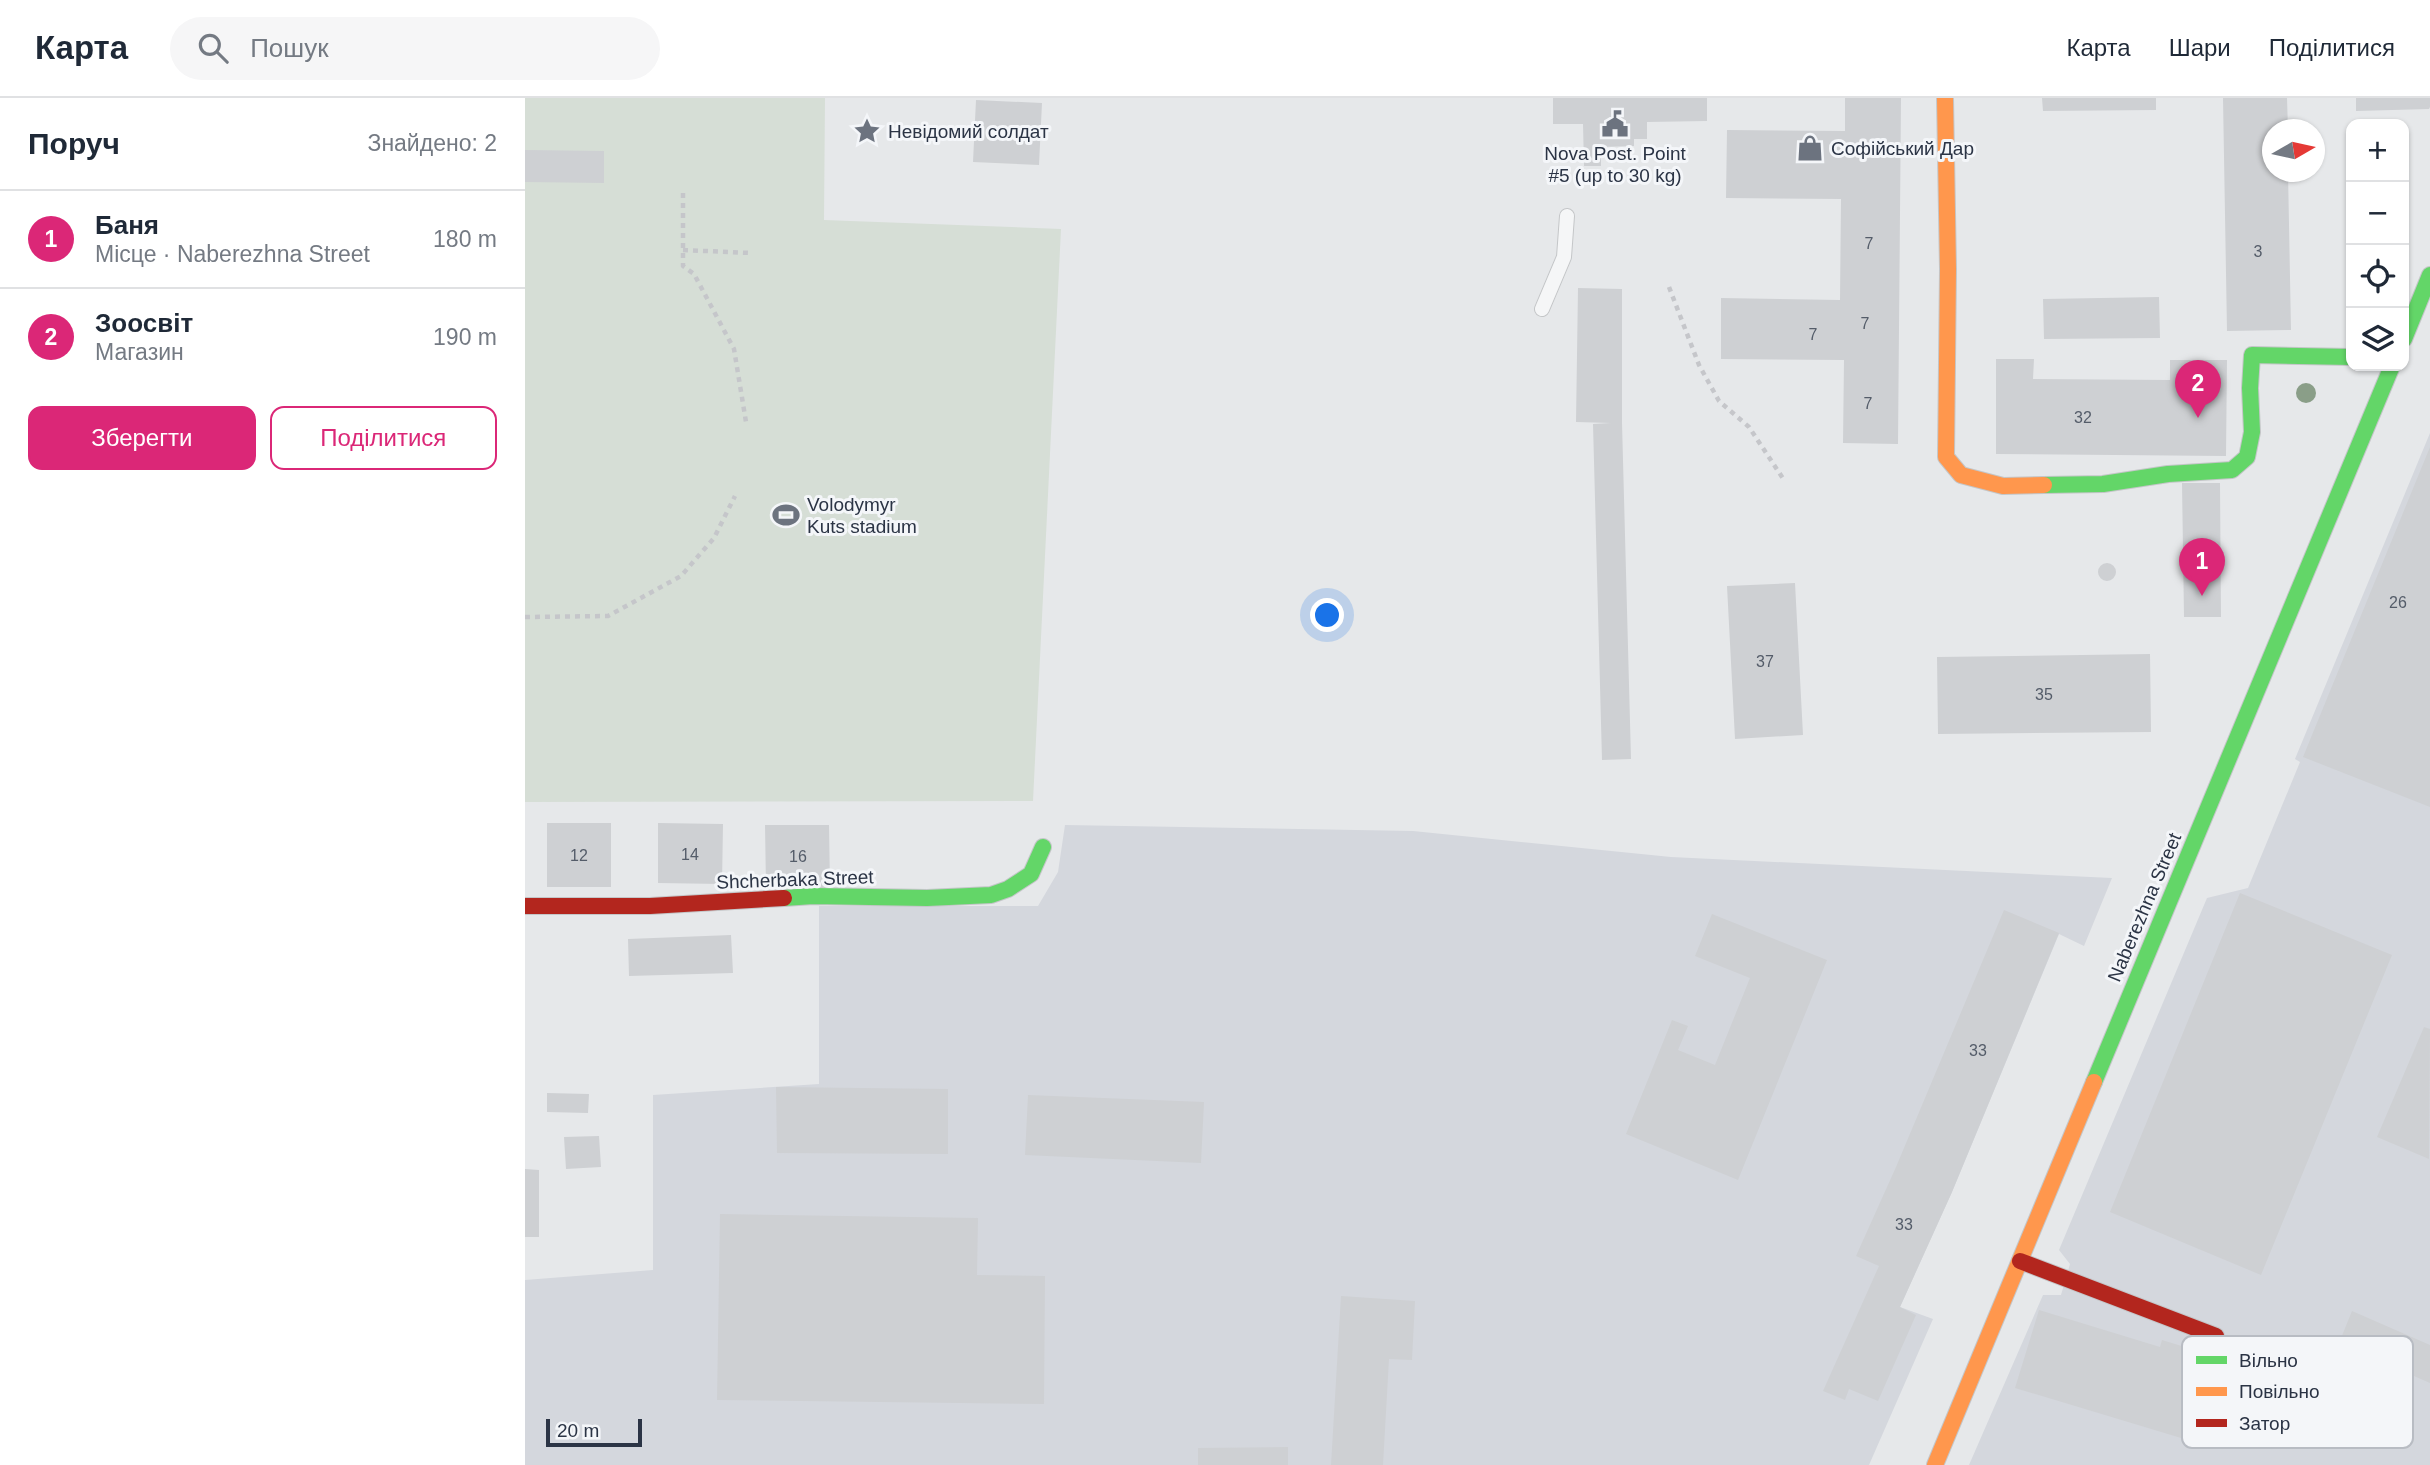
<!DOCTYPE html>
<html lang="uk">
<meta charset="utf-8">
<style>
:root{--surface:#fff;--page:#f6f6f7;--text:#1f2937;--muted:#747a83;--line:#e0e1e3;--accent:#db2777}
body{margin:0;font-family:Helvetica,sans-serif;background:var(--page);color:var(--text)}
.controls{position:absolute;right:21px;top:21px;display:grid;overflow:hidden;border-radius:14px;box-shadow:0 2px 5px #0004}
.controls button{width:63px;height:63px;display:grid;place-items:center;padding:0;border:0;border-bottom:2px solid var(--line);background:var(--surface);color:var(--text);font:35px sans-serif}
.compass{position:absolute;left:1737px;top:21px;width:63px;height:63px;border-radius:50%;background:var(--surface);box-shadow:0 2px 5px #0004;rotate:81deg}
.scale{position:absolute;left:21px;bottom:18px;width:96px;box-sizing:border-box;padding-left:7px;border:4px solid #2b3445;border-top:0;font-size:19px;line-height:24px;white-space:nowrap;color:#2b3445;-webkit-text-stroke:5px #f4f6f9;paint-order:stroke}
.you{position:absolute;left:803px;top:518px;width:24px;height:24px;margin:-18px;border:5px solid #fff;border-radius:50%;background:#1a73e8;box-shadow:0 0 0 10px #1a73e833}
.badge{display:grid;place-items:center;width:46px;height:46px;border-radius:50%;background:var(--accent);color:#fff;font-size:23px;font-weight:700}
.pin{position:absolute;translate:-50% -58px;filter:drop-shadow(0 2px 4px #0008)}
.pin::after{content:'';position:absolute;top:37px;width:24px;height:21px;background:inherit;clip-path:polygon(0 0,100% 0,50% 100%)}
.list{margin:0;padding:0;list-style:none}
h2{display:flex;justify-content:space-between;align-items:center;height:91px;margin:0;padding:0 28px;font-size:30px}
h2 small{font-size:23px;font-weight:400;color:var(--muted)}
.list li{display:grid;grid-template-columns:46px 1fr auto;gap:21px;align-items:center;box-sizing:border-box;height:98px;padding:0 28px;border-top:2px solid var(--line)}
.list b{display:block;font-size:26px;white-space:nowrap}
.list p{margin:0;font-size:23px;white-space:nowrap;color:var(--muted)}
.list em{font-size:23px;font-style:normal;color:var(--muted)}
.actions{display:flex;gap:14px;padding:21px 28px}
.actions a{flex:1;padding:16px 0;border:2px solid var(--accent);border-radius:14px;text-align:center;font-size:24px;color:var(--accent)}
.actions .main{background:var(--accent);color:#fff}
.icon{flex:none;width:38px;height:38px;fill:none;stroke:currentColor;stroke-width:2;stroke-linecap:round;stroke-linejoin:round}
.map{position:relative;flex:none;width:1905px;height:1367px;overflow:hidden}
header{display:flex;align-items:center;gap:42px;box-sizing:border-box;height:98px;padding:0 35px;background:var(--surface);border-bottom:2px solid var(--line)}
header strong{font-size:33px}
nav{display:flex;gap:38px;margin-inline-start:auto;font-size:24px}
.search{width:490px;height:63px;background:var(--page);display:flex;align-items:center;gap:18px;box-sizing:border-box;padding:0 24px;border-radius:38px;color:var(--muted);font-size:26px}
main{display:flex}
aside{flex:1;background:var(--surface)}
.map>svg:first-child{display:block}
.built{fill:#d4d7dd}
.green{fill:#d6ded6}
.building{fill:#ced0d3}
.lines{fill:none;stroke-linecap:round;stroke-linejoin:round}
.lane-casing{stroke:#c4c6c8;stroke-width:16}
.fast-casing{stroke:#c4c6c8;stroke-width:18}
.slow-casing{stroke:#c4c6c8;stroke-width:18}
.jam-casing{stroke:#c4c6c8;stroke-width:18}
.path{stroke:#c5c6ca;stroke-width:4.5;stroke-dasharray:5 5;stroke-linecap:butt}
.lane{stroke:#f5f6f7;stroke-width:14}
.fast{stroke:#63d668;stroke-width:16}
.slow{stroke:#ff974d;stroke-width:16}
.jam{stroke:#b3261e;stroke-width:16}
.tree{fill:#8a9e88}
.labels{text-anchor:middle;stroke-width:6;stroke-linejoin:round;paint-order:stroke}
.number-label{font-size:16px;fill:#545c69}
.poi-label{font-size:19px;fill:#2b3445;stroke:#f4f6f9;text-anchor:start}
.street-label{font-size:19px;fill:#2b3445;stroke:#f4f6f9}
.key{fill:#f4f6f9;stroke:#b8bcc3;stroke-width:2}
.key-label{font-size:19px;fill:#2b3445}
</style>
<header>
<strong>Карта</strong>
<div class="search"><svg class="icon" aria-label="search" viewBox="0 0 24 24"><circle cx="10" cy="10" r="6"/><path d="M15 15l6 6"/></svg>Пошук</div>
<nav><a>Карта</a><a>Шари</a><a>Поділитися</a></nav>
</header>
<main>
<aside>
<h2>Поруч<small>Знайдено: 2</small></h2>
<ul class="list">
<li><span class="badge">1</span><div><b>Баня</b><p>Місце · Naberezhna Street</p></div><em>180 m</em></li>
<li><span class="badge">2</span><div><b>Зоосвіт</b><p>Магазин</p></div><em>190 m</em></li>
</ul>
<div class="actions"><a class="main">Зберегти</a><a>Поділитися</a></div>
</aside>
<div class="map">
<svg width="1905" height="1367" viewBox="0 0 1905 1367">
<rect width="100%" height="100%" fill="#e6e8ea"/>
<path class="built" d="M1905 335V1367H1444L1518 1197H1536L1545 1166 1534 1152 1682 800 1723 790 1775 664 1770 661Z
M540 727 888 733 1146 759 1587 780 1559 848 1534 836 1427 1094 1375 1209 1408 1221 1344 1367H0V1182L128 1172V997L294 986V808H513L533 774Z"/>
<path class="green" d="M0 0H300L299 122 536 131 508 703 0 704Z"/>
<path class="building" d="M1028 0H1182V23L1122 24V41H1109V48L1076 49V68H1059L1058 26H1028Z
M1320 0H1376L1373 346 1318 345 1319 262 1196 261V200L1315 202 1316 101 1201 100 1202 32 1320 33Z
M1517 0H1631V12L1518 13Z
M1698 0H1762L1763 32H1748V74H1763L1766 232 1702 233Z
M1831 0H1905V9L1904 11 1831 13Z
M451 2 517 5 514 67 448 64Z
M0 52 79 53V85L0 84Z
M1053 190 1097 191V325L1106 661 1077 662 1068 326 1086 325 1051 324Z
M1634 199 1635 240 1519 241 1518 201Z
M1471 261H1509L1508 281 1645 282V262H1702L1701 358 1471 356Z
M1905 349V709L1778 659Z
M1657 385H1695L1696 519H1659Z
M1573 474a9 9 0 1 1 18 0a9 9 0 1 1-18 0Z
M1270 485 1278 637 1210 641 1202 488Z
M1625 556 1626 634 1413 636 1412 559Z
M22 725H86V789H22Z
M133 725 198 726 197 786 133 785Z
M240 727H304L305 789H241Z
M1715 795 1867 857 1736 1177 1585 1114Z
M1479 812 1534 835 1427 1094 1375 1209 1391 1217 1353 1303 1324 1291 1320 1302 1298 1293 1354 1168 1331 1158 1371 1069Z
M1187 816 1302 862 1213 1082 1101 1036 1147 922 1163 928 1153 952 1190 967 1225 880 1170 858Z
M206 837 208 875 104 878 103 841Z
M1899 929 1905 931 1904 1061 1852 1039Z
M251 989 423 991V1056L252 1055Z
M22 995 64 996 63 1015 22 1014Z
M503 997 679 1004 676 1065 500 1057Z
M74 1038 76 1069 41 1071 39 1039Z
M0 1071 14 1072V1139H0Z
M195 1116 453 1120 452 1177 520 1178 519 1306 192 1302Z
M816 1198 890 1203 887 1262 864 1261 858 1367H806Z
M1514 1212 1635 1249 1637 1242 1663 1250 1661 1257 1690 1265 1666 1343 1490 1290Z
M1827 1213 1905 1247V1285L1814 1245Z
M763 1349V1367H673V1350Z"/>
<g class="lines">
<g class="lane-casing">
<path id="lane" d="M1017 211 1039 159 1042 118"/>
</g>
<g class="fast-casing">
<path id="fast" d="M1879 241 1905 177
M1519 387 1578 386 1643 376 1707 372 1722 359 1727 334 1725 290 1727 257 1826 259
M259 800 288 798 402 800 466 797 483 791 506 776 518 749
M1569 984 1867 268"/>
</g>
<g class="slow-casing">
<path id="slow" d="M1420 0 1423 171 1421 359 1436 377 1478 388 1519 387
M1410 1367 1569 984"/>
</g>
<g class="jam-casing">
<path id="jam" d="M0 808H125L259 800
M1495 1163 1691 1238"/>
</g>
<path class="path" d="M158 95V168L169 176 209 251 221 324
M158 152 226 155
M1144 189 1174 267 1194 303 1224 329 1259 382
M0 519 83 518 156 478 189 440 210 398"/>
<use href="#lane" class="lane"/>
<use href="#fast" class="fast"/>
<use href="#slow" class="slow"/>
<use href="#jam" class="jam"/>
</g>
<circle class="tree" cx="1781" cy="295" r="10"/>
<defs>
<g id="civic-bare" transform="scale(2.1)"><path d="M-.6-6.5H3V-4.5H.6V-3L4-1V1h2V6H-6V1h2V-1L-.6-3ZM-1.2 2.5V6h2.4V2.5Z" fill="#6c737f" stroke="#f4f6f9" stroke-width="2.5" paint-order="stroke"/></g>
<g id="sight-bare" transform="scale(2.1)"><path d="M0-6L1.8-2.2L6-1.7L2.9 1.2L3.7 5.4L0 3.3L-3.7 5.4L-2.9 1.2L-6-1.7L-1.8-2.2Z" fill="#6c737f" stroke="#f4f6f9" stroke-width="2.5" paint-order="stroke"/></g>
<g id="shop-bare" transform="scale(2.1)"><path d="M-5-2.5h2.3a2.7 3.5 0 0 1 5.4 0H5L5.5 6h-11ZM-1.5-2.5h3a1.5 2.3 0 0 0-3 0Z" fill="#6c737f" stroke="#f4f6f9" stroke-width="2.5" paint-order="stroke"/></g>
<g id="stadium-bare" transform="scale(2.1)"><path d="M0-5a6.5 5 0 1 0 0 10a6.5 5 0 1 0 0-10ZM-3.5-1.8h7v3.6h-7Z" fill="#6c737f" stroke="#f4f6f9" stroke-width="2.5" paint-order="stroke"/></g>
</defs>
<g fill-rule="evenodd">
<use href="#civic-bare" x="1090" y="26"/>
<use href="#sight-bare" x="342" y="33"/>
<use href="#shop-bare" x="1285" y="50"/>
<use href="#stadium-bare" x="261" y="417"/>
</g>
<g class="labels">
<g class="number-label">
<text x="1344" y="151">7</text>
<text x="1733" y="159">3</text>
<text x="1340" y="231">7</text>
<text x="1288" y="242">7</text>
<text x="1343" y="311">7</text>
<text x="1558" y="325">32</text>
<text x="1873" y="510">26</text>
<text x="1240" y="569">37</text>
<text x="1519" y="602">35</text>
<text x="165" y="762">14</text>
<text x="54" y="763">12</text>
<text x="273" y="764">16</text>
<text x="1453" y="958">33</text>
<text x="1379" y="1132">33</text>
</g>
<g class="poi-label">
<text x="363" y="40">Невідомий солдат</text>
<text x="1306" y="57">Софійський Дар</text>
<text x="1090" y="62" text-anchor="middle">Nova Post. Point<tspan x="1090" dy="22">#5 (up to 30 kg)</tspan></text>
<text x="282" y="413">Volodymyr<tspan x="282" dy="22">Kuts stadium</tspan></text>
</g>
<g class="street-label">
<text transform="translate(270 781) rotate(-2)" y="7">Shcherbaka Street</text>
<text transform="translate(1619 809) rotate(-67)" y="7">Naberezhna Street</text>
</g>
</g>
<rect x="1657" y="1238" width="231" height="112" rx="10" class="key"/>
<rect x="1671" y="1258" width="31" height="8" fill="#63d668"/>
<rect x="1671" y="1289" width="31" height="9" fill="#ff974d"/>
<rect x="1671" y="1321" width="31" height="8" fill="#b3261e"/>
<g class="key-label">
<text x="1714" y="1269">Вільно</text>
<text x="1714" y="1300">Повільно</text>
<text x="1714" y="1332">Затор</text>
</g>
</svg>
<div class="controls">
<button>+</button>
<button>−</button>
<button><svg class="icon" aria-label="locate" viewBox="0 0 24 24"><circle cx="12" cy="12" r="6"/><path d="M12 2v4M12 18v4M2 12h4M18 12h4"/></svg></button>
<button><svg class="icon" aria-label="layers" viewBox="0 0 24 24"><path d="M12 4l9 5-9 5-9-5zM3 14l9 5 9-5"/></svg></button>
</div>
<svg class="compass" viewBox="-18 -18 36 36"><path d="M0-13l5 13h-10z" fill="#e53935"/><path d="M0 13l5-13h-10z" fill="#747a83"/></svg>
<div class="scale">20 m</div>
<div class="you"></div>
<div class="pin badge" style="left:1677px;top:498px">1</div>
<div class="pin badge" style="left:1673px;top:320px">2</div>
</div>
</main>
